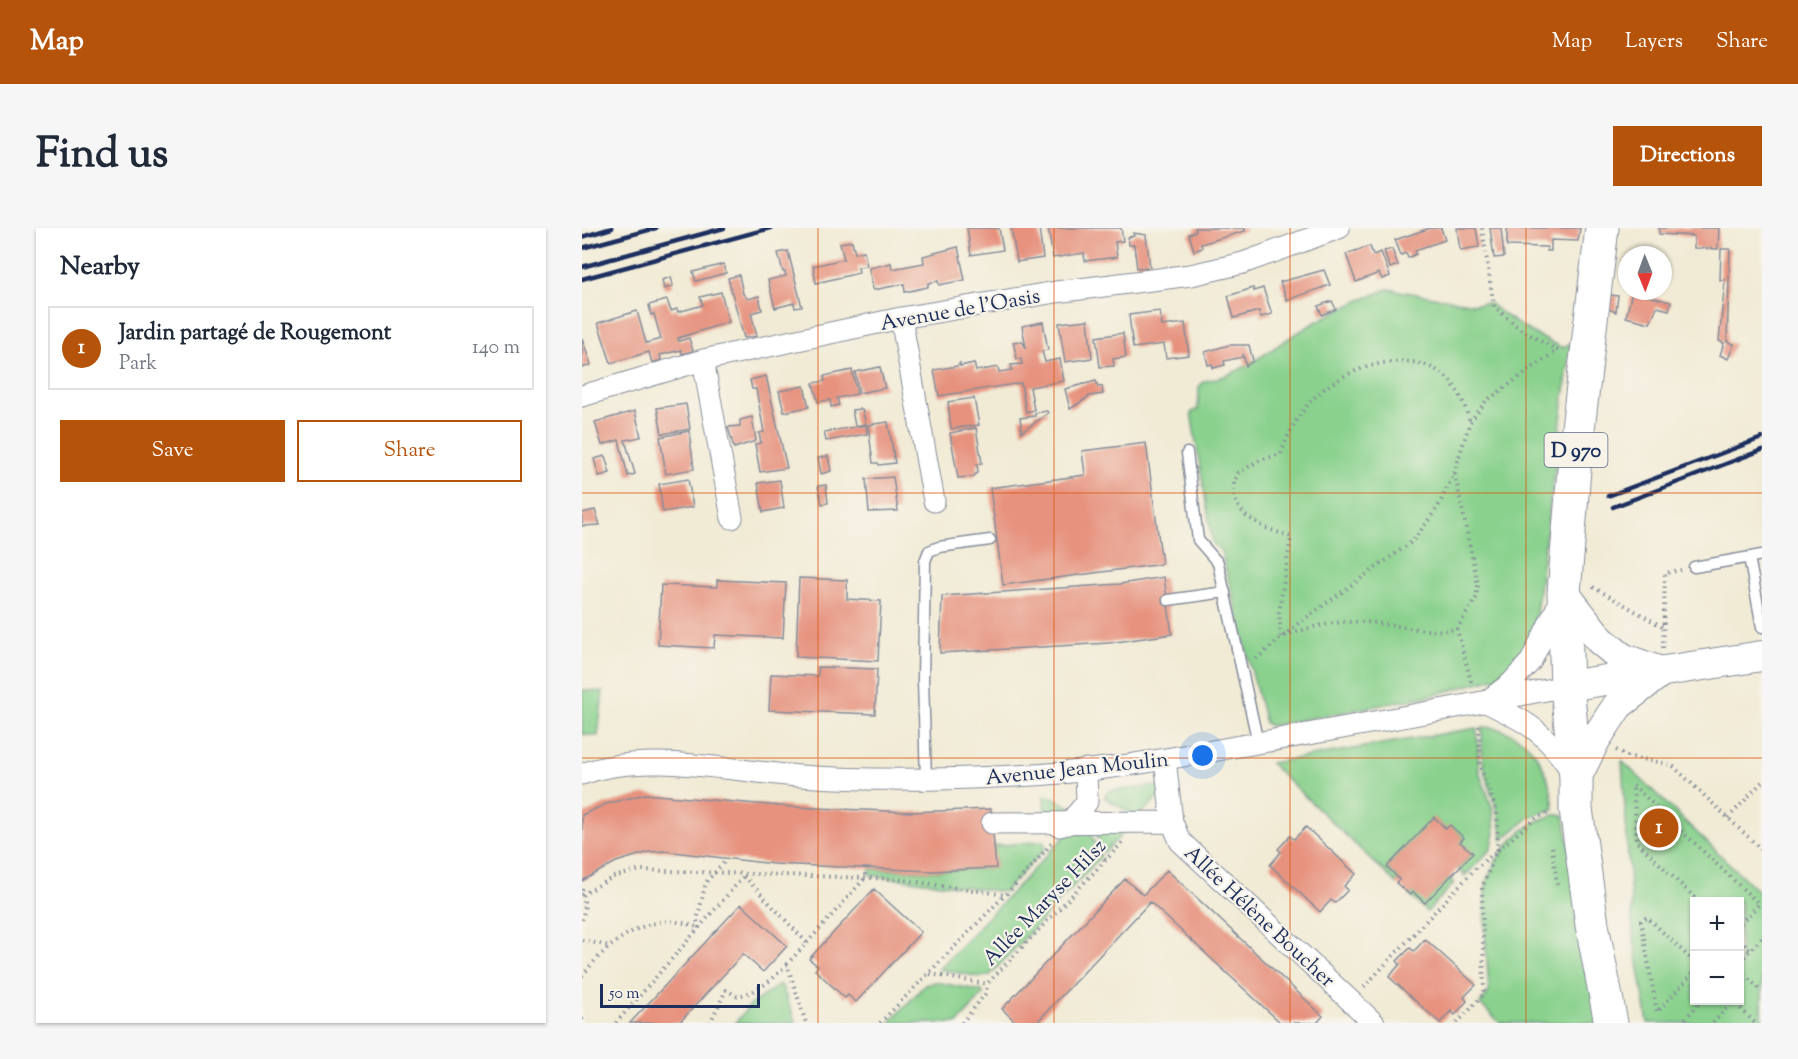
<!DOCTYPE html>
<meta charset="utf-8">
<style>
:root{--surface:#fff;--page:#f6f6f7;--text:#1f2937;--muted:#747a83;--line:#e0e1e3;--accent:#b45309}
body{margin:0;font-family:"Sorts Mill Goudy",serif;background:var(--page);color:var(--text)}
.controls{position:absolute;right:18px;bottom:18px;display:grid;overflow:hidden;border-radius:0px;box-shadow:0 2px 4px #0004}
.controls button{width:54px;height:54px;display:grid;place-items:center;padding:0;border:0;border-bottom:2px solid var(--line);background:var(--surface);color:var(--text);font:30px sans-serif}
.compass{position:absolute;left:1036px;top:18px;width:54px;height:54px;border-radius:50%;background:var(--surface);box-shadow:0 2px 4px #0004;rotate:179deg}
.scale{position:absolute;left:18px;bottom:15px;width:160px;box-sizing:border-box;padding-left:6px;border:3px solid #1b2f5e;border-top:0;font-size:16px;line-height:21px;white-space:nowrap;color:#1b2f5e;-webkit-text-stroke:4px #f7f3e8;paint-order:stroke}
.you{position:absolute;left:621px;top:528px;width:21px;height:21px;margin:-15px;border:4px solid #fff;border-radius:50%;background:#1a73e8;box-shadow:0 0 0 9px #1a73e833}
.badge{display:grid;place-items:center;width:39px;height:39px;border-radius:50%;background:var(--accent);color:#fff;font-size:20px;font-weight:700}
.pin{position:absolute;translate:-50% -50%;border:3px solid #fff;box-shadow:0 2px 6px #0006}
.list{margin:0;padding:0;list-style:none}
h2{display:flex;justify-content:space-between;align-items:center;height:78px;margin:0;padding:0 24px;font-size:26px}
h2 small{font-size:20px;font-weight:400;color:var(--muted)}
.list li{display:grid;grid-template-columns:39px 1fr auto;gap:18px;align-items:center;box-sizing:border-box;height:84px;margin:0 12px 12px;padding:0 12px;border:2px solid var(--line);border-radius:0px}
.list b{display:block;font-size:22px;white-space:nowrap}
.list p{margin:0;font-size:20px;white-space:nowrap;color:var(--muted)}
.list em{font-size:20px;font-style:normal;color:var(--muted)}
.actions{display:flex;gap:12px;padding:18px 24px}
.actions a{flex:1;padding:14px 0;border:2px solid var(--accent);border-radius:0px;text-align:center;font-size:21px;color:var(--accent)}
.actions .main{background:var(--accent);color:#fff}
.map{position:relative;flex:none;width:1180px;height:795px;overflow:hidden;border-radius:0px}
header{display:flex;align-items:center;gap:36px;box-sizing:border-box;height:84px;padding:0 30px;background:var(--accent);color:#fff}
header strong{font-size:28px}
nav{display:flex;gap:33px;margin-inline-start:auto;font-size:21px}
.intro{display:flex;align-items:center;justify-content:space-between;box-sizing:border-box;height:144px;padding:0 36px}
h1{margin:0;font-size:42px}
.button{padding:15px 27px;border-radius:0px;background:var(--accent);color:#fff;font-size:21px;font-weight:700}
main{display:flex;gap:36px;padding:0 36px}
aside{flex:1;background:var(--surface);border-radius:0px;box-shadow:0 2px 4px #0004}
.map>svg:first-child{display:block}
.green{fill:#89d18d;stroke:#528076;stroke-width:1.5;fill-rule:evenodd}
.building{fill:#e6927e}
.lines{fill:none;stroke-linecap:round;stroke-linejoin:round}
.lane-casing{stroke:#868d9a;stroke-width:13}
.street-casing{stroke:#868d9a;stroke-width:23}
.secondary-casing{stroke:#868d9a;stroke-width:32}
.primary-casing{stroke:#868d9a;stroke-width:35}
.path{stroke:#868d9a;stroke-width:4;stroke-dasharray:1.5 4.5;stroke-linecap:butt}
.lane{stroke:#fff;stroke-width:10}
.street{stroke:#fff;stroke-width:21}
.secondary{stroke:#fff;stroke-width:30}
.primary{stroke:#fff;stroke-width:33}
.rail{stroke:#1b2f5e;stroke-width:4.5}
.grid{fill:none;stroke:#de5710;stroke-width:1.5;stroke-opacity:0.55}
.labels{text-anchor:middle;stroke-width:4.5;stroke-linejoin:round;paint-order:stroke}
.shield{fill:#f7f3e8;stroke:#5d6a87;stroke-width:1.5}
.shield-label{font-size:20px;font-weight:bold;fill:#1b2f5e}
.street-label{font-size:21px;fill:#1b2f5e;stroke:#f7f3e8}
</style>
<header>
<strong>Map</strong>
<nav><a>Map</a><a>Layers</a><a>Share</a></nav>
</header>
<div class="intro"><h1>Find us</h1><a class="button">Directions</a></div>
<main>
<aside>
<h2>Nearby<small></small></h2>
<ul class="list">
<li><span class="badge">1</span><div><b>Jardin partagé de Rougemont</b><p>Park</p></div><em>140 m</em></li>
</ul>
<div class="actions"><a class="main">Save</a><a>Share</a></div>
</aside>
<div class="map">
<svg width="1180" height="795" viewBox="0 0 1180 795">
<rect width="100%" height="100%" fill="#f7f3e8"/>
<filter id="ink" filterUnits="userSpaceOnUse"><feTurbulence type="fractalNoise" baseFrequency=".0167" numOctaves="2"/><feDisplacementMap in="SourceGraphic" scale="12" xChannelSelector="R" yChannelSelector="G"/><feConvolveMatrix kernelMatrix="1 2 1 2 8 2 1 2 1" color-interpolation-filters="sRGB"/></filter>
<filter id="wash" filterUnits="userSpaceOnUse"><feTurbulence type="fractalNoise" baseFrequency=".008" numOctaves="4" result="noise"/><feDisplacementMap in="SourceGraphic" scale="24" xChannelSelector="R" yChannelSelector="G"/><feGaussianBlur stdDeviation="1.35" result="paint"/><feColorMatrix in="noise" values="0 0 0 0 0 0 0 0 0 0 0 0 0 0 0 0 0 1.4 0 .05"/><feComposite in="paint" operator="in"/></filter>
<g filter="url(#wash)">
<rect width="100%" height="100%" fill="#f1ebd5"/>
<path class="green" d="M806 61 892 76 907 75C929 94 954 108 981 120L989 115 951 408 941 429 916 449 852 467 688 498 683 495 639 323 631 316 609 185 616 181 617 159 622 153C654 149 681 127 707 110 738 90 771 74 806 61Z
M0 462 21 464 16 508 0 506Z
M909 499C952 508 967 540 972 581L948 589 920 612C920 588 910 570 904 548 899 533 900 515 900 500Z
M895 500 897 543 911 582 913 605 909 621 883 648 876 641 891 625 878 614 882 610 868 598 864 601 852 590 805 639 817 651 814 655 688 535Z
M1040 533 1180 667V795H1066L1051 705ZM1112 674H1158V772H1112Z
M580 557 581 564 557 588H553L522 569 527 563Z
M462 568 470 569 490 580 485 585 463 587Z
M972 587H982L1017 795H918L898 776 907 764C906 739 899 673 905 653 916 622 940 595 972 587Z
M513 603 541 605 522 625Z
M508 604 519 628 408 747 398 749 357 741 485 606Z
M461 613 464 620 422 664 288 647V641L349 643 413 640 412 618Z
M867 650 872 655 845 684 828 667 831 664 843 674Z
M353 754 400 763 401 766 376 795H307L343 757Z
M199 756 214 795H153L168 777Z"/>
<g id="blocks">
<path class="building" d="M385 0H417L421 22 389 27Z
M429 0H457L461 30 435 34Z
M466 0H539L541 13 533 14 535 29 503 33 502 25 471 30Z
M613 0H663V3L619 16 620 20 612 23 607 6 614 3Z
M848 0H859L863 12 833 22 834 26 826 30 824 25 819 27 813 12Z
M875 0H894L897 19 878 22Z
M908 0H919L922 29 912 30Z
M925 0H998L996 13 969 12V23H965V19L925 18Z
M1077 0H1137L1136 21 1112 20V8L1077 6Z
M551 5 564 7 568 39 555 40 552 17H547L546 9 552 8Z
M270 13 273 25 282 23 285 38 276 39 277 45 234 55 231 38 262 31 258 15Z
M788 18 791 27 799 24 808 48 800 51 797 45 774 54 764 26Z
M376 19 383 52 357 57 356 53 346 55V59L323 64 322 56 291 62 287 40 309 35 310 41 342 35 341 28Z
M810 21 816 37 808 40 802 23Z
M1139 21H1148L1145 114 1152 116 1146 131 1138 127 1142 115 1137 113 1143 52H1138Z
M206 23 220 79 213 80 212 75 193 80 186 52 204 48 203 44H201L196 25Z
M142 36 144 45 114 53 111 44Z
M742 42 748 57 705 72 698 54Z
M157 47 161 66 166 71 177 68 180 82 169 85 175 108 162 110 146 50Z
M89 49 91 58 82 61 80 52Z
M671 60 672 63 681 60 690 86 679 89 677 83 652 90 646 68Z
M139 64 147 94 96 110 97 113 107 110 111 123 100 126 99 122 78 127 79 132 70 135 67 124 29 135 16 95 55 83 64 115 79 111 72 86 69 87 67 77 85 72 89 83 95 81 96 84 121 77 118 69Z
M1050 64 1089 74 1087 82 1075 79 1068 95 1044 89Z
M1028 67 1036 68 1034 84 1026 81Z
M750 73 754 81 740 87 736 78Z
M578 83 580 98 603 95 607 127 584 130 582 116 551 120 547 87Z
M506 92 510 130 483 134 477 95Z
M461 94 466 122 460 123 463 134 478 131 482 153 448 159 452 182 444 184 439 155 357 168 352 142 375 138 378 135V138L392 135 394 143 416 139 417 144 430 142 429 137 440 136 439 131H435L431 114 440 113 444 120 440 98Z
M541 105 544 129 531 131 532 138 518 139 514 109Z
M0 110 9 137 0 140Z
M647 117H667L671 133 664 138 661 126V129L642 133 643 137 631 140 630 136 626 137 623 124Z
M298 139 303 160 277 165 273 144Z
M270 142 275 166 255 170 257 177 249 179 248 172 236 174 231 155 243 153 242 148Z
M184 148 205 240 178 244 173 216 179 215 177 205 182 204 174 161H170L168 152Z
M514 153 516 159 520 158 521 166 508 168 488 181 483 161Z
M222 158 227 179 202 184 197 163Z
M392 170 397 197 369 201 366 174Z
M104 176 108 201 80 206 75 180Z
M280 181 284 196 273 198 270 182Z
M53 183 59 209 43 212 53 246 46 248 37 212 20 217 13 194Z
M465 183 466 185 440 204 438 190 453 188V185Z
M170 189 174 213 152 220 146 199 158 198V192Z
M306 194 313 235 297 237 296 235H291L286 197Z
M284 197 285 206 244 213 242 204Z
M394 200 400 235 395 236 396 244 391 249 376 250 368 205Z
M107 203 112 241 84 246 78 209Z
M564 215 580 336 421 357 408 260 503 247 500 223Z
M23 228 28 245 17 248 12 231Z
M246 228 249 243 239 246 236 230Z
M311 249 316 283 287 284 284 251Z
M106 251 111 279 81 284 77 256Z
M198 252 202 280 181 284 176 255Z
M244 257 246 275 240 276 236 258Z
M13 282 18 297 0 298V285Z
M582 349 590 406 527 415 358 425 360 368 538 356Z
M217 350 265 352V371L299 373 296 433 214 429Z
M135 352 204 355 201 410 133 407 132 420 76 417 79 357 135 359Z
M236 439 295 441 293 486 187 482 189 446 236 448Z
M63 566 210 579 328 584 409 581 414 640 349 643 192 636 83 623 67 624 34 634 0 653V587L24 576Z
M852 589 864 601 868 597 882 610 878 614 891 625 843 675 831 664 828 667 814 655 817 651 805 639Z
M724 599 774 646 762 658 766 662 753 675 749 672 738 684 688 637 699 624 696 621 708 608 712 611Z
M585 642 741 788 735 795H699L568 674 454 795H435L420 781 543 651 561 667Z
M292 661 339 704 274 774 266 767 263 770 233 742 236 738 227 731Z
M159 676 205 718 181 744 161 726 97 795H48Z
M843 711 894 757 882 769 885 773 873 787 869 783 858 795 807 749 818 736 815 733 828 720 832 723Z"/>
</g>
</g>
<g filter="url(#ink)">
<use href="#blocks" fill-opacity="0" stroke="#868d9a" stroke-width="1.5"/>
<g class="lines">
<g class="lane-casing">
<path id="lane" d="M605 225 616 312 636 335 676 515
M1167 329 1180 399
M1112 339 1180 327
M586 372 643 364
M344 552 341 452 343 333 347 323 357 319 408 312"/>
</g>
<g class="street-casing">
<path id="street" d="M319 90 352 273
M121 132 150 290
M0 168 121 132 319 90 474 64 609 47 661 35 757 0
M978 373 949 433 929 455 904 474C949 496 962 503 991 545
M583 531 590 594 598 613 792 795
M0 546C65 522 150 544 218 548 290 553 361 552 433 548 514 545 595 529 675 515 779 497 882 478 985 458
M410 595 590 594
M477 598 486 596 505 574 504 541"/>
</g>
<g class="secondary-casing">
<path id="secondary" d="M982 365 1018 412 1040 430 1076 443
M985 458 1180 428
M994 550 1013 512 1036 477 1076 446"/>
</g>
<g class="primary-casing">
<path id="primary" d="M1020 0 994 217 982 365 985 458 994 550V581L1010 697 1029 795"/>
</g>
<path class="path" d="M900 0 912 79 941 103 977 123
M873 246 896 357 894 370 875 401 890 457
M1011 359 1081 399
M703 408C729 399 754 392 782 394 814 396 842 406 875 401
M699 409 697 384 709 309 684 300 664 288 655 277 652 267V254L656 245 678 232 699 226C706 205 716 187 731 171 758 142 818 121 854 142 874 153 882 174 888 194
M1081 420 1083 345 1099 342
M674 431 717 395 831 313 856 279 872 245 888 194 904 173 974 123
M1034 522 1045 528 1090 537 1180 622
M1146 590 1180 554
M515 614 523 632
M970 619 975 657
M162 648 225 715 205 736 224 795
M0 661 3 678 0 693
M0 667 31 649 59 642 315 651 424 667 470 615
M1117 674 1055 614 1051 557 1177 676 1158 696
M117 700 115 692 124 654 145 631
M0 712 27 718
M1158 712 1169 722
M225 715 283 650V640
M1158 733 1180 710
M1112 734 1065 689 1059 693 1075 784 1112 744
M1158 743 1180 763
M348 746 405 756 541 614
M0 748C27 713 70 679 117 700
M782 759 893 641 954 590 967 585
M1150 772 1173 795
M0 791 3 795
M34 795 162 648
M128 795 144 762 155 768C177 764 190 752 205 736
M298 795 423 667
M380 795 404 765 405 756
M875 795 902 766 900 660 915 622 916 600 915 584 898 537 897 495
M1099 795 1120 772
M1131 795 1151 773"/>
<use href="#lane" class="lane"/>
<use href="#street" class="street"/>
<use href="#secondary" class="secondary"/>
<use href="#primary" class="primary"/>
<path class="rail" d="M0 9 30 0
M0 20 74 0
M0 39 142 0
M0 51 189 0
M1026 268 1180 210
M1031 279 1180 222"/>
</g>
</g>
<path class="grid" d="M236 0V795M472 0V795M708 0V795M944 0V795M0 265H1180M0 530H1180"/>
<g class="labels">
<rect class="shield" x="962.5" y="205" width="63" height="34" rx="4.5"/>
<g class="shield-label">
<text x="994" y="229">D 970</text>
</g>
<g class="street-label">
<text transform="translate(378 81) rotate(-10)" y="7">Avenue de l'Oasis</text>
<text transform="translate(495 540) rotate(-6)" y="7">Avenue Jean Moulin</text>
<text transform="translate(462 674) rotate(-46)" y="7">Allée Maryse Hilsz</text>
<text transform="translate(678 688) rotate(43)" y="7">Allée Hélène Boucher</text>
</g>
</g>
</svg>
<div class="controls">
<button>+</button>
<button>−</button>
</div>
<svg class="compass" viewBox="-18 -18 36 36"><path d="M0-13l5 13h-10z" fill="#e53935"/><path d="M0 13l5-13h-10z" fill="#747a83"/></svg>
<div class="scale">50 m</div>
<div class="you"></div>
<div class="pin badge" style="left:1077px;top:600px">1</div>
</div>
</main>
